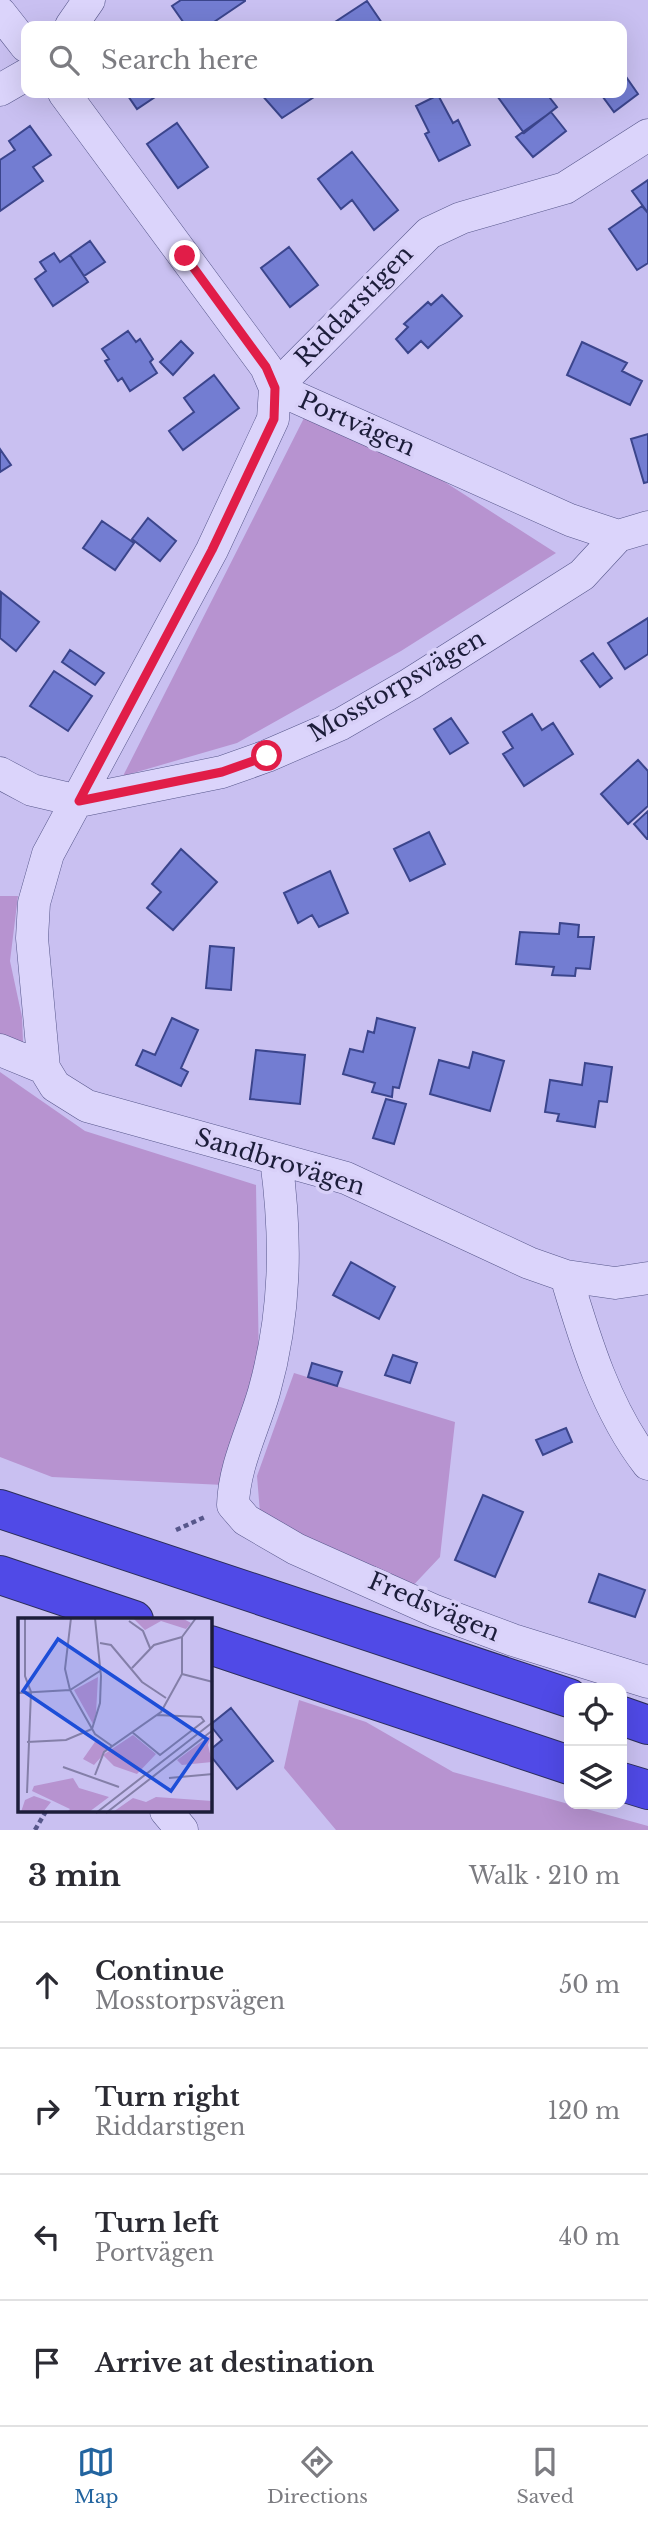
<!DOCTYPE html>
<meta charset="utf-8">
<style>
:root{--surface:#fff;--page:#f7f7f7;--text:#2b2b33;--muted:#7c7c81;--line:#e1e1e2;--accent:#22649f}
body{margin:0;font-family:"Libre Baskerville",serif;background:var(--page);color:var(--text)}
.controls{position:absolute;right:21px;bottom:21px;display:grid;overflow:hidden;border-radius:14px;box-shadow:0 7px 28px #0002}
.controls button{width:63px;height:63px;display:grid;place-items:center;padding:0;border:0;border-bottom:2px solid var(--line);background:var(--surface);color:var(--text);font:35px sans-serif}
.stop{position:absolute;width:21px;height:21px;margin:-16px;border:5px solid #e11d48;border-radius:50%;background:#fff}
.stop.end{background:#e11d48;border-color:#fff;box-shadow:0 2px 7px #0008}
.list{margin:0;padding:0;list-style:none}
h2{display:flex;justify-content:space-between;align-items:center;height:91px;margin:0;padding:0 28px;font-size:30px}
h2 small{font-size:23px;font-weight:400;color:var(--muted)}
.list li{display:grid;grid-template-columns:46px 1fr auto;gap:21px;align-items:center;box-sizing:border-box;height:126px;padding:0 28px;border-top:2px solid var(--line)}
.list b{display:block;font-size:26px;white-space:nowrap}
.list p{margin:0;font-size:23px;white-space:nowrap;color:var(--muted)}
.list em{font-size:23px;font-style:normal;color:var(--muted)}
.icon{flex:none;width:38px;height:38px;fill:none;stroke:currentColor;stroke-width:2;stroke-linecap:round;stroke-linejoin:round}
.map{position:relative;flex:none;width:648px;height:1830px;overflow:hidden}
.search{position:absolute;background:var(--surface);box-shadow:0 7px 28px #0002;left:21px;right:21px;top:21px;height:77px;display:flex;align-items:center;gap:18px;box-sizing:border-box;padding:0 24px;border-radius:14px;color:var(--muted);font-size:26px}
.sheet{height:595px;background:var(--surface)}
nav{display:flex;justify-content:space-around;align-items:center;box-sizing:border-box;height:98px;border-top:2px solid var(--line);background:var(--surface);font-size:19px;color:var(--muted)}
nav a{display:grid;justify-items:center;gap:4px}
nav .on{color:var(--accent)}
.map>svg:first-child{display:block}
.green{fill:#b793d0}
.building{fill:#737dd2;stroke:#3b458c;stroke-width:2}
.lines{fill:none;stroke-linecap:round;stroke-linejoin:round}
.minor-casing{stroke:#57578b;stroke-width:33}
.highway-casing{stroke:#2b2e59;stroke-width:40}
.path{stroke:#57578b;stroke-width:4.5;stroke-dasharray:5 3.5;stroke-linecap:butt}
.minor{stroke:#dbd4fb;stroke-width:32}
.highway{stroke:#504ae7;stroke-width:38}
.route{stroke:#e11d48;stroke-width:9}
.labels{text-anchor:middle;stroke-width:7;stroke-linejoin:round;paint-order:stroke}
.street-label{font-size:24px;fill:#1c1d3a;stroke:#d8d0f8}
.inset-road{fill:none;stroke:#847fa8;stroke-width:2}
.view{fill:#1d4ed8;fill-opacity:0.15;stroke:#1d4ed8;stroke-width:3.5}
.inset-edge{fill:none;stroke:#1c1d3a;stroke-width:3.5}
</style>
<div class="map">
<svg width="648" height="1830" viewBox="0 0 648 1830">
<rect width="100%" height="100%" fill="#c9c0f1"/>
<path class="green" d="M304 418 404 456 556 553 401 651 237 743 123 776Z
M0 896H18L10 961 22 1017 23 1042 13 1048 0 1043Z
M0 1072 85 1131 256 1185 259 1366 224 1485 52 1477 0 1457Z
M294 1373 455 1422 440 1557 406 1593 260 1513 257 1476Z
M299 1700 366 1722 453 1772 648 1826V1830H336L284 1768Z"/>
<path class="building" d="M181 0H245V1L208 26H186L172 6Z
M367 1 384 26H338L335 22Z
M622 71 638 94 614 112 600 93H622Z
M126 93H161L137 109Z
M260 93H311L314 97 282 118Z
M495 93H546L557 107 524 133Z
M438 95 453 123 458 120 470 145 439 161 425 134 429 132 416 106Z
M551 112 566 131 533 157 516 137Z
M177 123 208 167 178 188 147 144Z
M30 126 51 155 33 167 43 181 0 211V160L15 150 9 141Z
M352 152 398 210 374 230 352 200 341 209 318 179Z
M648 180V213L632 191Z
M642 206 648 213V263L637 270 609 229Z
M90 241 105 262 84 276 70 255Z
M289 247 318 285 290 307 261 268Z
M54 253 60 262 70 255 88 282 53 306 35 279 46 271 40 262Z
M442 295 462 316 428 348 421 341 408 353 396 339 408 327 404 324 428 302 431 305Z
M128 331 136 342 140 339 153 359 150 362 157 373 130 391 122 378 118 381 105 361 109 359 102 349Z
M181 341 193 353 173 375 160 362Z
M582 342 627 363 622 371 642 381 630 405 567 375Z
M214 375 239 408 183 450 169 431 194 412 184 398Z
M648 434V482L644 483 631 439Z
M0 449 11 465 0 472Z
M148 518 176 541 160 561 132 539Z
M102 521 134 543 115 570 83 548Z
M1 592 39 622 16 651 0 638Z
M648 618V654L625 669 608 643Z
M70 650 104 673 95 685 62 662Z
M593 653 612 678 600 687 581 661Z
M54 671 92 696 68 731 30 706Z
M532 714 542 730 553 723 573 754 524 786 503 754 513 748 503 732Z
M451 718 468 743 450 754 434 729Z
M638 760 648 771V806L628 824 601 794Z
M648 811V839H647L634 824Z
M429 832 445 864 410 881 394 849Z
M181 849 217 882 173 930 147 908 161 892 152 884Z
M330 871 348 913 319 927 312 915 298 923 284 893Z
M560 923 579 925 578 937H594L590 969 576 968 575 976 552 975 554 967 516 964 520 932 559 934Z
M210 946 234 948 231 990 206 988Z
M172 1018 198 1030 181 1068 188 1072 181 1086 136 1065 143 1050 155 1055Z
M377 1018 415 1028 399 1088 393 1087 392 1097 372 1092 375 1083 343 1074 350 1049 363 1052 368 1031 374 1033Z
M256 1050 305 1055 300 1104 250 1099Z
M473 1052 504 1061 490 1111 430 1094 439 1060 469 1068Z
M585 1063 612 1067 607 1102 599 1101 595 1127 557 1121 559 1114 545 1112 550 1080 582 1085Z
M386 1099 406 1104 394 1144 373 1138Z
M351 1262 395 1287 379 1319 333 1295Z
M393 1355 417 1363 410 1383 385 1375Z
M312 1363 342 1372 337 1386 308 1377Z
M566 1428 572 1442 543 1455 536 1440Z
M483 1495 523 1512 495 1577 455 1560Z
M599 1574 645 1590 635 1617 589 1602Z
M231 1708 273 1761 237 1789 210 1755V1750L222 1740 210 1725Z"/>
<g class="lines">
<g class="minor-casing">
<path id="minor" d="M0 13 26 46
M71 26 89 0
M0 90 26 75
M64 93 266 367 275 388 570 520 618 536
M0 773 32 790 79 801 222 772 267 756 341 724 410 684 582 575 618 536 648 527
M0 1050 44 1068 55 1086 87 1106 346 1178 529 1263 566 1276 615 1283 648 1278
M44 1068 32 938 34 903 48 854 212 550 273 419 275 388 429 233 461 218 565 188 648 135
M276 1159C287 1240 286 1313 264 1392 253 1430 234 1466 233 1505L246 1520 296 1549 435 1611 513 1640 648 1682
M566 1276C585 1340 606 1410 648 1464
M166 1811 182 1830"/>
</g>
<g class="highway-casing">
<path id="highway" d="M0 1509 569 1698
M0 1575 134 1620
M210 1645 569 1765
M622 1716 648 1725
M622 1782 648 1790"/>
</g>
<path class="path" d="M176 1530 207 1516
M35 1830 46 1811"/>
<use href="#minor" class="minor"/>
<use href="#highway" class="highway"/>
</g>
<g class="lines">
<path class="route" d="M185 256 266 367 275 388 274 419 212 550 79 801 222 772 267 756"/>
</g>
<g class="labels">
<g class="street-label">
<text transform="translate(354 306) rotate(-46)" y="8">Riddarstigen</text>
<text transform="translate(357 424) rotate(24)" y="8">Portvägen</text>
<text transform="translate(397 686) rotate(-30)" y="8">Mosstorpsvägen</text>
<text transform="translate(280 1162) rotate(17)" y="8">Sandbrovägen</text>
<text transform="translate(434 1607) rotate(23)" y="8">Fredsvägen</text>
</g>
</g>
<g transform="translate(18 1618)">
<rect width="194" height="194" fill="#c9c0f1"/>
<path d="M115 0H164L173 5 168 11 143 3 127 12ZM80 59 78 95 75 106 56 72ZM194 116 190 127 194 144 164 147 159 142ZM115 117 138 136 119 156 96 148 85 137ZM79 121 91 130 76 147 65 141ZM55 160 61 170 91 179 71 194H49L52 191 14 173 16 168ZM16 178 33 184 25 194H3L7 182ZM138 179 194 183V194H95L115 180 128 184Z" fill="#b793d0"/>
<path class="inset-road" d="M7 0V58L13 74 9 175M53 0 47 51 52 72 77 116 94 128M111 3 125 13 132 30M82 25 93 27 124 64 148 80M114 50 136 27 164 19M164 56 195 64M0 75 52 72 82 53M114 114 142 137 186 103 183 99 139 97M9 124 48 122 74 111 82 85 83 58 77 0M45 149 101 169M77 157 86 134 143 94 164 56V19L178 0M151 160 195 156M78 195 195 104M88 195 195 112"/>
<path class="view" d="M40 21 189 121 153 173 5 73Z"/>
<rect width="194" height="194" class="inset-edge"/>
</g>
</svg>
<div class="controls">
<button><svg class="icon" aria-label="locate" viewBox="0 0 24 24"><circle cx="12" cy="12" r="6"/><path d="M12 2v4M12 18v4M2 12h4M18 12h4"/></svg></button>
<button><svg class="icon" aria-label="layers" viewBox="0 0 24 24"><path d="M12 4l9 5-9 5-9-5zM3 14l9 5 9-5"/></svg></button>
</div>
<div class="stop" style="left:267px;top:756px"></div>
<div class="stop end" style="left:185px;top:256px"></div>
<div class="search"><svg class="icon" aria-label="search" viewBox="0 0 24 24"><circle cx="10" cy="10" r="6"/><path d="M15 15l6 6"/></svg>Search here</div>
</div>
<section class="sheet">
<h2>3 min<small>Walk · 210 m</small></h2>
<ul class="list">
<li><svg class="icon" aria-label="ahead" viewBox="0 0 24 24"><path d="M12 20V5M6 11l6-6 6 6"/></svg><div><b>Continue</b><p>Mosstorpsvägen</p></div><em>50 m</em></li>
<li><svg class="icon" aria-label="right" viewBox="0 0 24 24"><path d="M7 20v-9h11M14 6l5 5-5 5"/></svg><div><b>Turn right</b><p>Riddarstigen</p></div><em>120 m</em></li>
<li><svg class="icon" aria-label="left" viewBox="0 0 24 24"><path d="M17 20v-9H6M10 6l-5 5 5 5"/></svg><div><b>Turn left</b><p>Portvägen</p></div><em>40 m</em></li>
<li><svg class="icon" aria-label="arrive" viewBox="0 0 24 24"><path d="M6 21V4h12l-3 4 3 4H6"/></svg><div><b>Arrive at destination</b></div></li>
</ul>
</section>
<nav>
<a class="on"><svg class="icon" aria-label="map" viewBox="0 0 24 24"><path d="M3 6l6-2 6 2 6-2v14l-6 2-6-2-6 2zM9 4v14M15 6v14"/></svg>Map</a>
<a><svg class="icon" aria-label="directions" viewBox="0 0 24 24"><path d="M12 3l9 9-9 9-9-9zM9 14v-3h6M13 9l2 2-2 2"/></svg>Directions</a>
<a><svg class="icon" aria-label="saved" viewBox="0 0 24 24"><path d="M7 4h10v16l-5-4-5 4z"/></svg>Saved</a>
</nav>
